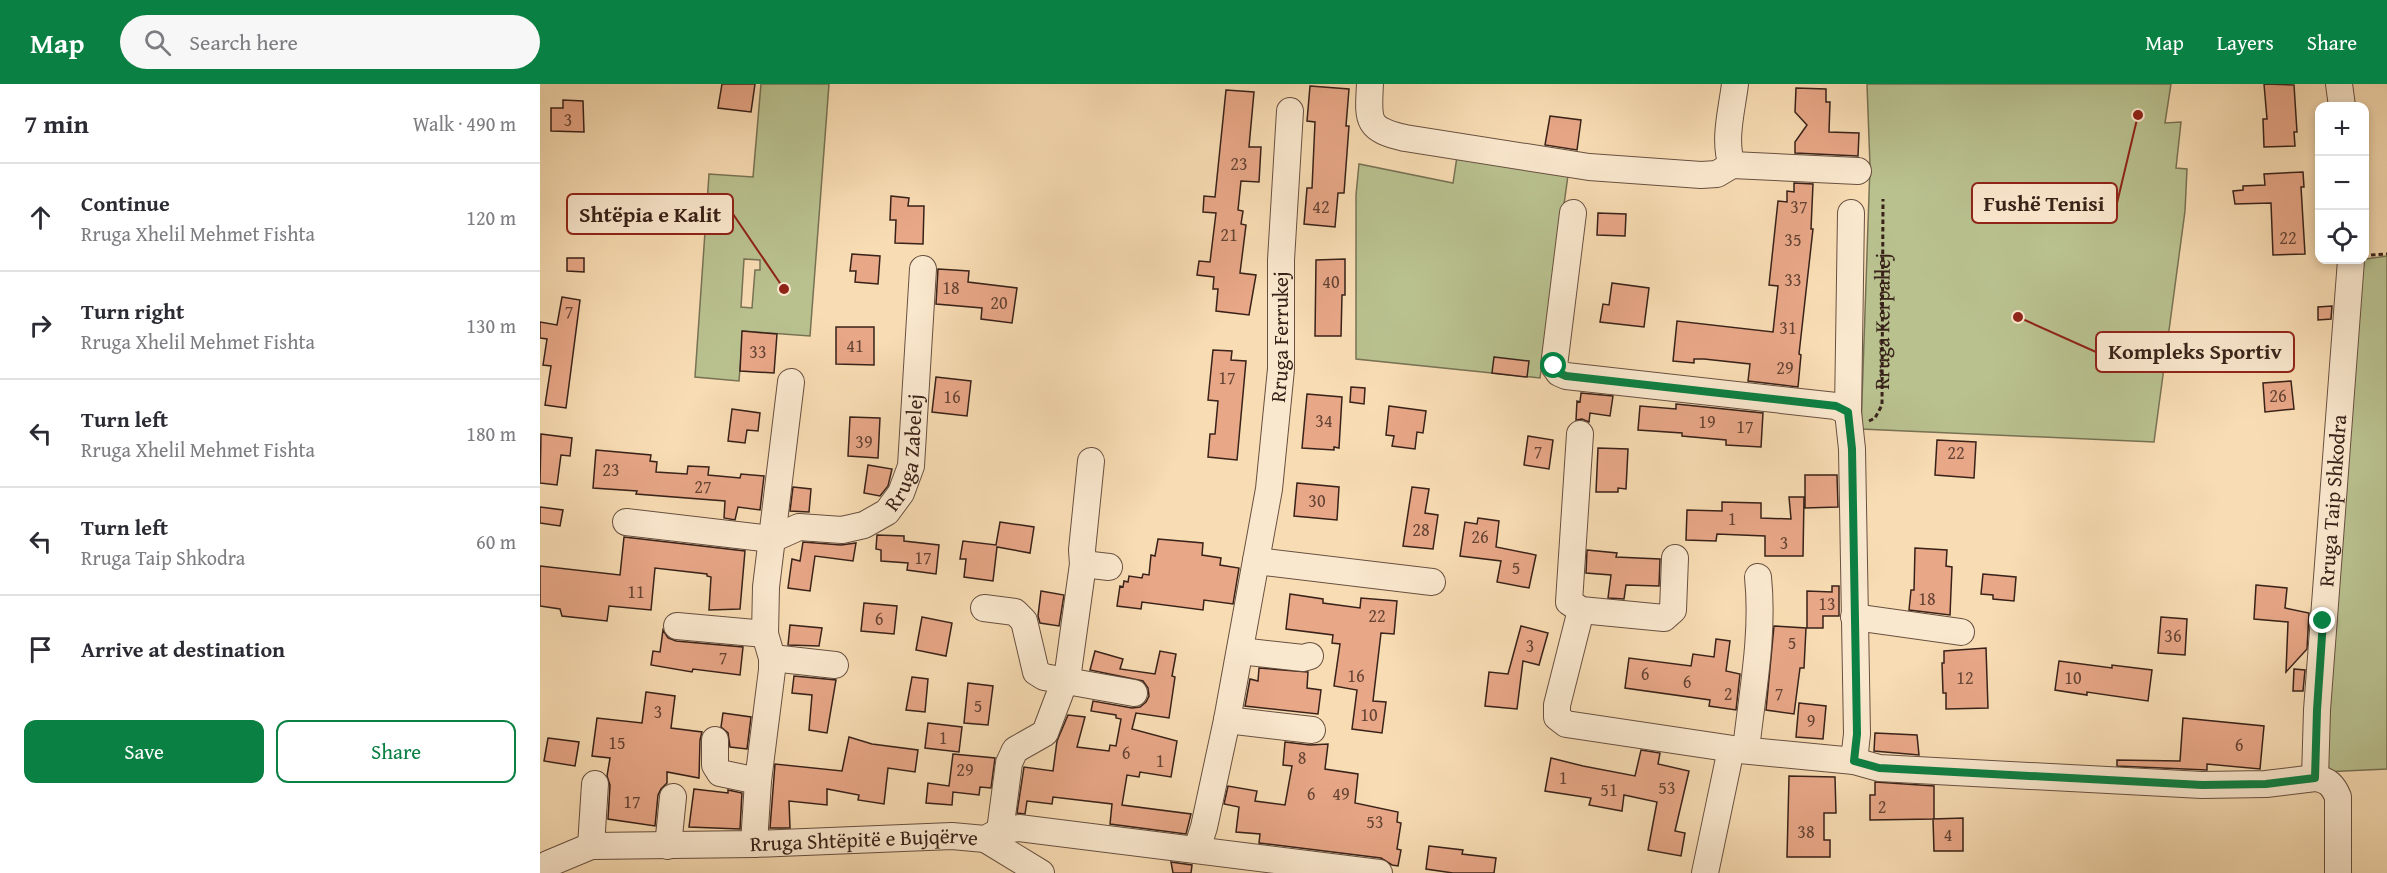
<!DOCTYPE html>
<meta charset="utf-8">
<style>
:root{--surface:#fff;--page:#f7f7f7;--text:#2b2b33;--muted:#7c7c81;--line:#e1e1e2;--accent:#0b8043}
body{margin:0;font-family:"Gentium Book Plus",serif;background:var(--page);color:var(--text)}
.controls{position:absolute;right:18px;top:18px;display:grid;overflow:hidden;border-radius:12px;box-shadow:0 3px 9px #0003}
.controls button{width:54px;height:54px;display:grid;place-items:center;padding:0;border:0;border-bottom:2px solid var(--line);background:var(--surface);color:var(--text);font:30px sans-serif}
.stop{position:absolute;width:18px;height:18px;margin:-14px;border:4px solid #0b8043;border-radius:50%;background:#fff}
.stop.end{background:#0b8043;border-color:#fff;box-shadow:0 2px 6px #0008}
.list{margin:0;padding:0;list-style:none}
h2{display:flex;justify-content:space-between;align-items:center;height:78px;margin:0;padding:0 24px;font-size:26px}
h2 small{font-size:20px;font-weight:400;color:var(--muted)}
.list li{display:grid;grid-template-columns:39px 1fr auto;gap:18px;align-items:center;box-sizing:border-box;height:108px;padding:0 24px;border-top:2px solid var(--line)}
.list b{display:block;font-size:22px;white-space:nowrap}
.list p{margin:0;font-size:20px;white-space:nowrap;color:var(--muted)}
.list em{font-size:20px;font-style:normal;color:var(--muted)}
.actions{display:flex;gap:12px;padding:18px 24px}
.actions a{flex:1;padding:14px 0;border:2px solid var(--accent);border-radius:12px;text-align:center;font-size:21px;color:var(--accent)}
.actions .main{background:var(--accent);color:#fff}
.icon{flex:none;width:33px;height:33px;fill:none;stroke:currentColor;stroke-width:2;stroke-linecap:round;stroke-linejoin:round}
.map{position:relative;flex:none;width:1847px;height:789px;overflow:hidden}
header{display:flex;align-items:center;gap:36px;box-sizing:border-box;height:84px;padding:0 30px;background:var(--accent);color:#fff}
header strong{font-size:28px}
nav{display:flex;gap:33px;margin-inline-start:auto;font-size:21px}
.search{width:420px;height:54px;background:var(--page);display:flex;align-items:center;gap:15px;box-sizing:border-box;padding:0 21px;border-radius:33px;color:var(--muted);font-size:22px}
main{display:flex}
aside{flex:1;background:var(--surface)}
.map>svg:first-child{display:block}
.green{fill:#b9c18f;stroke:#787254;stroke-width:1.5;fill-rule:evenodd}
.building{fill:#e8a787;stroke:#382219;stroke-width:1.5}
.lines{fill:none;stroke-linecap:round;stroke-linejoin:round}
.minor-casing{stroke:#685040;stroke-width:28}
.path{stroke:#382219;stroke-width:3;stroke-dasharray:4.5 3;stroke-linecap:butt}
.minor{stroke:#fae8ce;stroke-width:26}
.route{stroke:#0b8043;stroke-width:8}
.labels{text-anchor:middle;stroke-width:4.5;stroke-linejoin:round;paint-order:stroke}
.number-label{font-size:18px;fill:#644334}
.street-label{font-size:21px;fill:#382219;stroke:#fae8ce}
.leader{fill:none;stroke:#8f2418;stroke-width:2}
.callout-dot{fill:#8f2418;stroke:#fae8ce;stroke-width:2}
.callout{fill:#fae8ce;stroke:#8f2418;stroke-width:2}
.callout-label{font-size:22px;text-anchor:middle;font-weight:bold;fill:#382219}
</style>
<header>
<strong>Map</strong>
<div class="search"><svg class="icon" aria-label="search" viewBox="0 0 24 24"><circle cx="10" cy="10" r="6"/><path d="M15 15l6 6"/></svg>Search here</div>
<nav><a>Map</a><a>Layers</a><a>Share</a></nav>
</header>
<main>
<aside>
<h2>7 min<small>Walk · 490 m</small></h2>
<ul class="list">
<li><svg class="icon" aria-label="ahead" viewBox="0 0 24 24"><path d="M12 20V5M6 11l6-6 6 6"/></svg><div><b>Continue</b><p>Rruga Xhelil Mehmet Fishta</p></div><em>120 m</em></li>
<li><svg class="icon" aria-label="right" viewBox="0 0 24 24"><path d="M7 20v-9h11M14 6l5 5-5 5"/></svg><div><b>Turn right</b><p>Rruga Xhelil Mehmet Fishta</p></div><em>130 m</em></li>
<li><svg class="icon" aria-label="left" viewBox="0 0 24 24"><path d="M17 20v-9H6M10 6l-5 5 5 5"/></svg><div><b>Turn left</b><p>Rruga Xhelil Mehmet Fishta</p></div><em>180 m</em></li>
<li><svg class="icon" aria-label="left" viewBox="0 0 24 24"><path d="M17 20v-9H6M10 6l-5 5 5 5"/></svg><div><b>Turn left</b><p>Rruga Taip Shkodra</p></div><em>60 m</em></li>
<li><svg class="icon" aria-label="arrive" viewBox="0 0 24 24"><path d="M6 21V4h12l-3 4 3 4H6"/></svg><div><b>Arrive at destination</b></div></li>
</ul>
<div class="actions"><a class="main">Save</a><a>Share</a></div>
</aside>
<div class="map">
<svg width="1847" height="789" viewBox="0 0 1847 789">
<rect width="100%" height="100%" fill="#f8dcb3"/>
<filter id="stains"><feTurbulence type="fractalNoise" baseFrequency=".00333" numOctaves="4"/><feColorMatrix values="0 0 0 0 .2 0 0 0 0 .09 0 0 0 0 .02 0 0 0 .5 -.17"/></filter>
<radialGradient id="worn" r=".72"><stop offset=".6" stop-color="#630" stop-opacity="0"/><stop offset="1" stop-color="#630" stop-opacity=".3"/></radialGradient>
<path class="green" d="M221 0H289L270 252 203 247 199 297 155 293 169 90 213 93ZM204 175 220 176V186H215L212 224 201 223Z
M1327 0H1631L1625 39 1641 38 1636 84 1647 85 1645 127 1614 358 1321 345 1330 82Z
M918 66 1029 84 1000 294 816 275V111L819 80 913 99Z
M1847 172V685L1784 688 1819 176Z"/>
<path class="building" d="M182 0H215L211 28 178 24Z
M1724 0 1754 1 1757 48H1754L1755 62 1724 63 1723 35H1727Z
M770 2 809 5 806 42H809L804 109H798L795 143 764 140 767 104H772L775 38 767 37Z
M1256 4 1286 5V18H1290L1289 48 1319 49 1318 72 1255 69V58L1267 41 1255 28Z
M686 6 714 8 709 63H721L719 98 701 97 698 126 703 127 701 140 706 141 700 189 716 191 709 231 676 227 678 205H673L674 193 657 191 659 177 670 178 676 129 663 128 664 112 675 113Z
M23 16 43 17 44 48 11 47V24H23Z
M1010 32 1041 36 1037 66 1005 61Z
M1763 88 1764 103H1761L1765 170 1733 171 1731 119 1695 120 1693 107 1703 106V102L1725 101 1724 90Z
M1254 99 1273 100 1271 145H1273L1259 270 1261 271 1258 303 1208 297 1210 280 1164 275H1154V279L1133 277 1137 237 1233 248 1238 202 1229 201 1238 117 1247 118V107L1254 108Z
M351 112 369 114 368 122H384L383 160 355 159 356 136H350Z
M1058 129 1086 130 1085 152 1057 151Z
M312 170 340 172 338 200 315 198 316 187H310Z
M27 174H44V188L27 187Z
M805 175V211H802L801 252H775L776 176Z
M398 185 429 187 428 198 477 204 472 239 441 235 442 224 396 220Z
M1072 199 1109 204 1104 243 1060 238 1063 220 1069 221Z
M22 213 40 216 26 324 5 321 11 282 3 281 7 255 0 254V238L17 241Z
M1792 222 1791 235 1778 236V223Z
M296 243H334V281L296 280Z
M202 247 237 250 234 289 200 287Z
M673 266 692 267 691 276 706 277 697 376 668 373 670 350H675L678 317 668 316Z
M954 273 989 277 987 293 952 289Z
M396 293 431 297 427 332 392 328Z
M1751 297 1754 325 1725 328 1723 299Z
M811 303 825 304 824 320 810 318Z
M1041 309 1073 312 1070 332 1050 329 1049 338 1042 335 1036 336 1037 317 1040 318Z
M767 310 802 313 799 364 794 363V366L762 364Z
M1136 320 1223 329 1221 363 1186 361V356L1142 352V349L1098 346 1100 322 1136 325Z
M849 322 886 327 883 349 877 348 875 365 852 362 854 352 846 351Z
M192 325 220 329 218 347 207 346 205 359 188 357Z
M310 333 340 334 338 374 308 372Z
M1 350 32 354 30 372 21 371 17 401 0 399Z
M988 352 1013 356 1009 385 984 381Z
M1397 356 1436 358 1434 394 1395 391Z
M1058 364 1088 365 1086 405 1078 404V408H1056Z
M56 366 111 371 110 377 117 378 116 388 147 390 148 382 169 383 168 391 200 394 201 390 224 392 220 426 198 423 195 436 184 434 185 417 96 410 97 407 53 404Z
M328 381 352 385 348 402 340 412 324 409Z
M1265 391H1297L1298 423 1265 424Z
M757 399 799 403 797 436 754 432Z
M253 403 271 405 269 428 250 427Z
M872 403 889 405 885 429 898 431 893 465 863 462Z
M1249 413H1264L1263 472H1225V452L1177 450 1176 457 1146 456 1147 426 1182 427V418L1221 419V434L1251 435Z
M0 423 23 426 20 442 0 439Z
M938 434 959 437 956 463 996 471 989 504 957 498 961 477 920 472 925 438 937 440Z
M460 438 494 443 490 469 457 463 453 497 424 493 426 475H420L423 457 456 461Z
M337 451 364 452V457L399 461 396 490 367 486 368 479 341 477V466L336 465Z
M84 453 205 467 200 525 169 526 171 493 167 492V490L115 484 111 526 69 522 67 537 22 532 20 525 0 522V482L80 491Z
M618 455 663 459 662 471 681 474 680 481 699 484 693 520 664 516 663 526 602 518 601 525 577 522 580 502 583 503 584 497 588 498 589 492 602 494 603 490 609 491 611 471 615 472Z
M263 458 301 461 316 459 313 477 275 472 270 507 248 504 252 475 260 477Z
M1375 464 1407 466 1406 482 1412 483 1410 531 1369 526 1371 506H1374Z
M1047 466 1077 469 1076 473 1120 475 1119 502 1086 501 1084 515 1068 514 1071 491 1046 489Z
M1443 490 1476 493 1474 517 1453 515V511L1441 510Z
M1716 501 1747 504 1745 524 1769 529 1767 565 1746 588 1748 538 1714 535Z
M1292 502H1299V532H1283V544H1267V507L1292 508Z
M501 507 524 511 519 542 500 539 498 532Z
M750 510 783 515V519L820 524 821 514 857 517 854 550 841 549 833 617 846 618 842 649 812 645 817 606 794 602 800 560 792 559 793 551 746 545Z
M324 519 357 522 354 550 321 547Z
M382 533 412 539 406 572 376 566Z
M1621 533 1647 535 1645 571 1618 569Z
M250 541 282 544 279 562 248 561Z
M981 542 1008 549 999 581 983 577 977 625 945 622 949 588 968 590Z
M1234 542 1266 544 1264 584H1260L1254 630 1226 626Z
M123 546 128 554 136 557 203 563 200 591 153 585 152 588 111 581 113 567 120 568Z
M1176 555 1190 557 1186 587 1200 590 1196 626 1169 622 1170 616 1085 604 1089 574 1151 582 1153 570 1174 573Z
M1446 564 1448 624 1406 625V609H1403L1402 579H1404V567Z
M555 567 583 575 580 585 615 590 620 567 636 570 632 592 635 593 629 634 596 629 592 645 637 657 631 693 600 688 599 693 587 691 582 721 651 730 646 750 570 740 572 720 513 713 512 720 487 717 485 730 477 729 484 683 513 687 517 657 528 631 545 633 537 663 569 667 570 661 576 662 581 635 576 634V631L551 627 553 617 592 624 600 623 606 618 609 612 608 604 603 597 550 586Z
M1519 577 1572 584V581L1612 586 1608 617 1547 608V611L1515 606Z
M719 584 768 588 767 604 781 606 778 630 705 622 710 595 718 597Z
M1754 585 1765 586 1763 607H1753Z
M254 592 296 596 287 649 269 646 272 611 252 609Z
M372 593 388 595 385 628 366 626Z
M428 599 453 602 448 641 424 639Z
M106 608 135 612 131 644 162 648 160 656 159 694 127 688V699L121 705 118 711 115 742 68 735 70 701 67 692 70 674 52 672 57 634 102 639Z
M1259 619 1286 622 1283 655 1256 653Z
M183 629 211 633 207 665 190 663 188 649 181 643Z
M1643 634 1724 642 1720 685 1667 680V686L1577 682V676L1640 677Z
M388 639 422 643 419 668 385 664Z
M1335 649 1377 651 1379 671 1334 667Z
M309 653 332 660 378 666 375 688 348 684 344 720 318 716 319 711 287 705V721L249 717 250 744H230L235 680 302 687Z
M8 654 39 658 35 682 4 677Z
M745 658 770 661 788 660 785 685 818 690 815 719 858 728 857 738 861 739 857 765 861 766 858 782 852 781 841 774 719 759 720 750 696 748 699 723 684 720 688 702 717 707 715 717 745 721 752 682 743 681Z
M1101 666 1120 669 1118 680 1149 687 1135 747 1145 749 1141 772 1108 766 1117 718 1084 711 1082 727 1049 721 1051 714 1005 707 1011 674 1043 682 1095 692Z
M413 670 455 674 451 704 440 703 439 711 413 708 412 721 386 719 388 699 409 702Z
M1249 692 1295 693 1296 729H1284V756H1290V773H1247Z
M1335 698 1394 702V735L1330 736V711H1335Z
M154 705 188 709V706L202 709 200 745 149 743Z
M1423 734V767H1394L1393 735Z
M889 762 923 766 922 770 956 774 954 789H913L886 785Z
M631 778 652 781 651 789H633Z"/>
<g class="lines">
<g class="minor-casing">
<g id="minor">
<path d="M830 0C828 37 826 45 865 54L1049 83 1161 91 1177 90 1192 81"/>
<path d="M1799 0 1802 22"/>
<path d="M1192 81 1318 87"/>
<path d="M1192 81C1183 57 1192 25 1195 0"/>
<path d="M1033 129 1014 282 1019 289 1026 292 1296 322 1308 328"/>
<path d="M1040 350 1029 518 1041 526 1124 534 1133 526 1135 474"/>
<path id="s2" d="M86 438 232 455 259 443 302 446 324 441 347 428 361 409 371 382 383 185"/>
<path d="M716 477 892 498"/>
<path d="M543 480 569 483"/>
<path d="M444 524 475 528 484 537 496 588 504 593 594 609"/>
<path d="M1041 526 1017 621V633L1026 640 1200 666 1314 677 1317 650 1312 365 1308 328 1311 129"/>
<path d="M1314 533 1421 548"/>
<path d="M137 542 225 550"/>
<path d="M700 567 763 574 770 572"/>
<path d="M232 574 295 581"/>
<path d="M687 636 772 646"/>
<path d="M175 656V681L180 689 218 697"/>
<path d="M1206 666C1212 609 1224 551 1218 493"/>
<path d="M1314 677 1339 684 1662 701 1726 700 1775 694C1788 696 1793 701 1798 713V789"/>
<path id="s3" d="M1775 694 1777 626 1811 176"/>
<path d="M460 747 469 679 475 666 505 649 528 588 543 480 542 466 551 377"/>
<path d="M445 755 501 789"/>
<path d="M214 760 218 697 232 586V574L225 550 226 503 251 298"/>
<path d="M51 762 55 700"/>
<path d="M128 762 133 713"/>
<path id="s4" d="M657 765 664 743 687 636 729 405 741 285V176L750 27"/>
<path id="s5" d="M3 789 8 780 51 762 214 760 412 752 445 755 460 747 479 744 839 789"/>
<path d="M1165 789 1191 665"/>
</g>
</g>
<g class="path">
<path d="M1831 171 1847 170"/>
<path id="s1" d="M1329 337 1335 334 1342 321 1343 115"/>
</g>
<use href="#minor" class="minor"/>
</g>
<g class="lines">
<path class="route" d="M1014 282 1019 289 1026 292 1296 322 1308 328 1312 365 1317 650 1314 677 1339 684 1662 701 1726 700 1775 694 1777 626 1783 537"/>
</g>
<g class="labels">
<g class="number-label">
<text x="28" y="42">3</text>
<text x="699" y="86">23</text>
<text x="781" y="129">42</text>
<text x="1259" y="129">37</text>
<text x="689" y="157">21</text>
<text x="1748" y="160">22</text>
<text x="1253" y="162">35</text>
<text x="1253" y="202">33</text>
<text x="791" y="204">40</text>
<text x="411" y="210">18</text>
<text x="459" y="225">20</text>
<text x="29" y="234">7</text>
<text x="1248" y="250">31</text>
<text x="315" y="268">41</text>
<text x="218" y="274">33</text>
<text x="1245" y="290">29</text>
<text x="687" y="300">17</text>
<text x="1738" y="318">26</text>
<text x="412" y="319">16</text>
<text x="784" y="343">34</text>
<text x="1167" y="344">19</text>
<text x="1205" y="349">17</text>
<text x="324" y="364">39</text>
<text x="998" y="374">7</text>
<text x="1416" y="375">22</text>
<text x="71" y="392">23</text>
<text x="163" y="409">27</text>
<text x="777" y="423">30</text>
<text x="1192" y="441">1</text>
<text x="881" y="452">28</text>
<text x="940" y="459">26</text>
<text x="1244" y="465">3</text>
<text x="383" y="480">17</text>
<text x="976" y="490">5</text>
<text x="96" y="514">11</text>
<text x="1387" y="521">18</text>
<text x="1287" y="526">13</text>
<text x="837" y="538">22</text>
<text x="339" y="541">6</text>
<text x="1633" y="558">36</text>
<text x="1252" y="565">5</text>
<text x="990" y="568">3</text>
<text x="183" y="580">7</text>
<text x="1105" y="596">6</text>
<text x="816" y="598">16</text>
<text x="1425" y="600">12</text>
<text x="1533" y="600">10</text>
<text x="1147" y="604">6</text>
<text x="1188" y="616">2</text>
<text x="1239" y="616">7</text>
<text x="438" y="628">5</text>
<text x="118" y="634">3</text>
<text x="829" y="637">10</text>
<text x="1271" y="643">9</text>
<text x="403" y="660">1</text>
<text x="77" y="665">15</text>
<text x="1699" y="667">6</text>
<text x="586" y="675">6</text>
<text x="762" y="680">8</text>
<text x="620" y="683">1</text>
<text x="425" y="692">29</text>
<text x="1023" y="700">1</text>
<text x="1127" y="710">53</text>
<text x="1069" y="712">51</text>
<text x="771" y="716">6</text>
<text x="801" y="716">49</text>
<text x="92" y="724">17</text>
<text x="1342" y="729">2</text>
<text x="835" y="744">53</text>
<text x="1266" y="754">38</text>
<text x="1408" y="757">4</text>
</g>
<g class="street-label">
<text dy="7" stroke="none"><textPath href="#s1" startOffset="105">Rruga Kerpallej</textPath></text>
<text dy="7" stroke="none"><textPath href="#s4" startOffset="520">Rruga Ferrukej</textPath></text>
<text dy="7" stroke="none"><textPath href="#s2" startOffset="333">Rruga Zabelej</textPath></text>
<text dy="7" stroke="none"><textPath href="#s3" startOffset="278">Rruga Taip Shkodra</textPath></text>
<text dy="7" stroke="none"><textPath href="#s5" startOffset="330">Rruga Shtëpitë e Bujqërve</textPath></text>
</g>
</g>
<path class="leader" d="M1598 31L1577 119M244 205L193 130M1478 233L1556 268"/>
<g class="callout-dot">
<circle cx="1598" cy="31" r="6"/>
<circle cx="244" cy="205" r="6"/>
<circle cx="1478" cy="233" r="6"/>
</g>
<g class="callout">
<rect x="1432" y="99" width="145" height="40" rx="6"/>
<rect x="27" y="110" width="166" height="40" rx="6"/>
<rect x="1556" y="248" width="198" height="40" rx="6"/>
</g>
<g class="callout-label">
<text x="1504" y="127">Fushë Tenisi</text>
<text x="110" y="138">Shtëpia e Kalit</text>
<text x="1655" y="275">Kompleks Sportiv</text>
</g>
<rect width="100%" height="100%" filter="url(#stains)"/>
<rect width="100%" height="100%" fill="url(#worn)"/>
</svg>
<div class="controls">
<button>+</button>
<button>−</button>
<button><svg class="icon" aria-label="locate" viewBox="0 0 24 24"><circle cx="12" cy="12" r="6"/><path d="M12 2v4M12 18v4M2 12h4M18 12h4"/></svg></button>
</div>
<div class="stop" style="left:1014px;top:282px"></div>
<div class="stop end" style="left:1783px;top:537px"></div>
</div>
</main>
